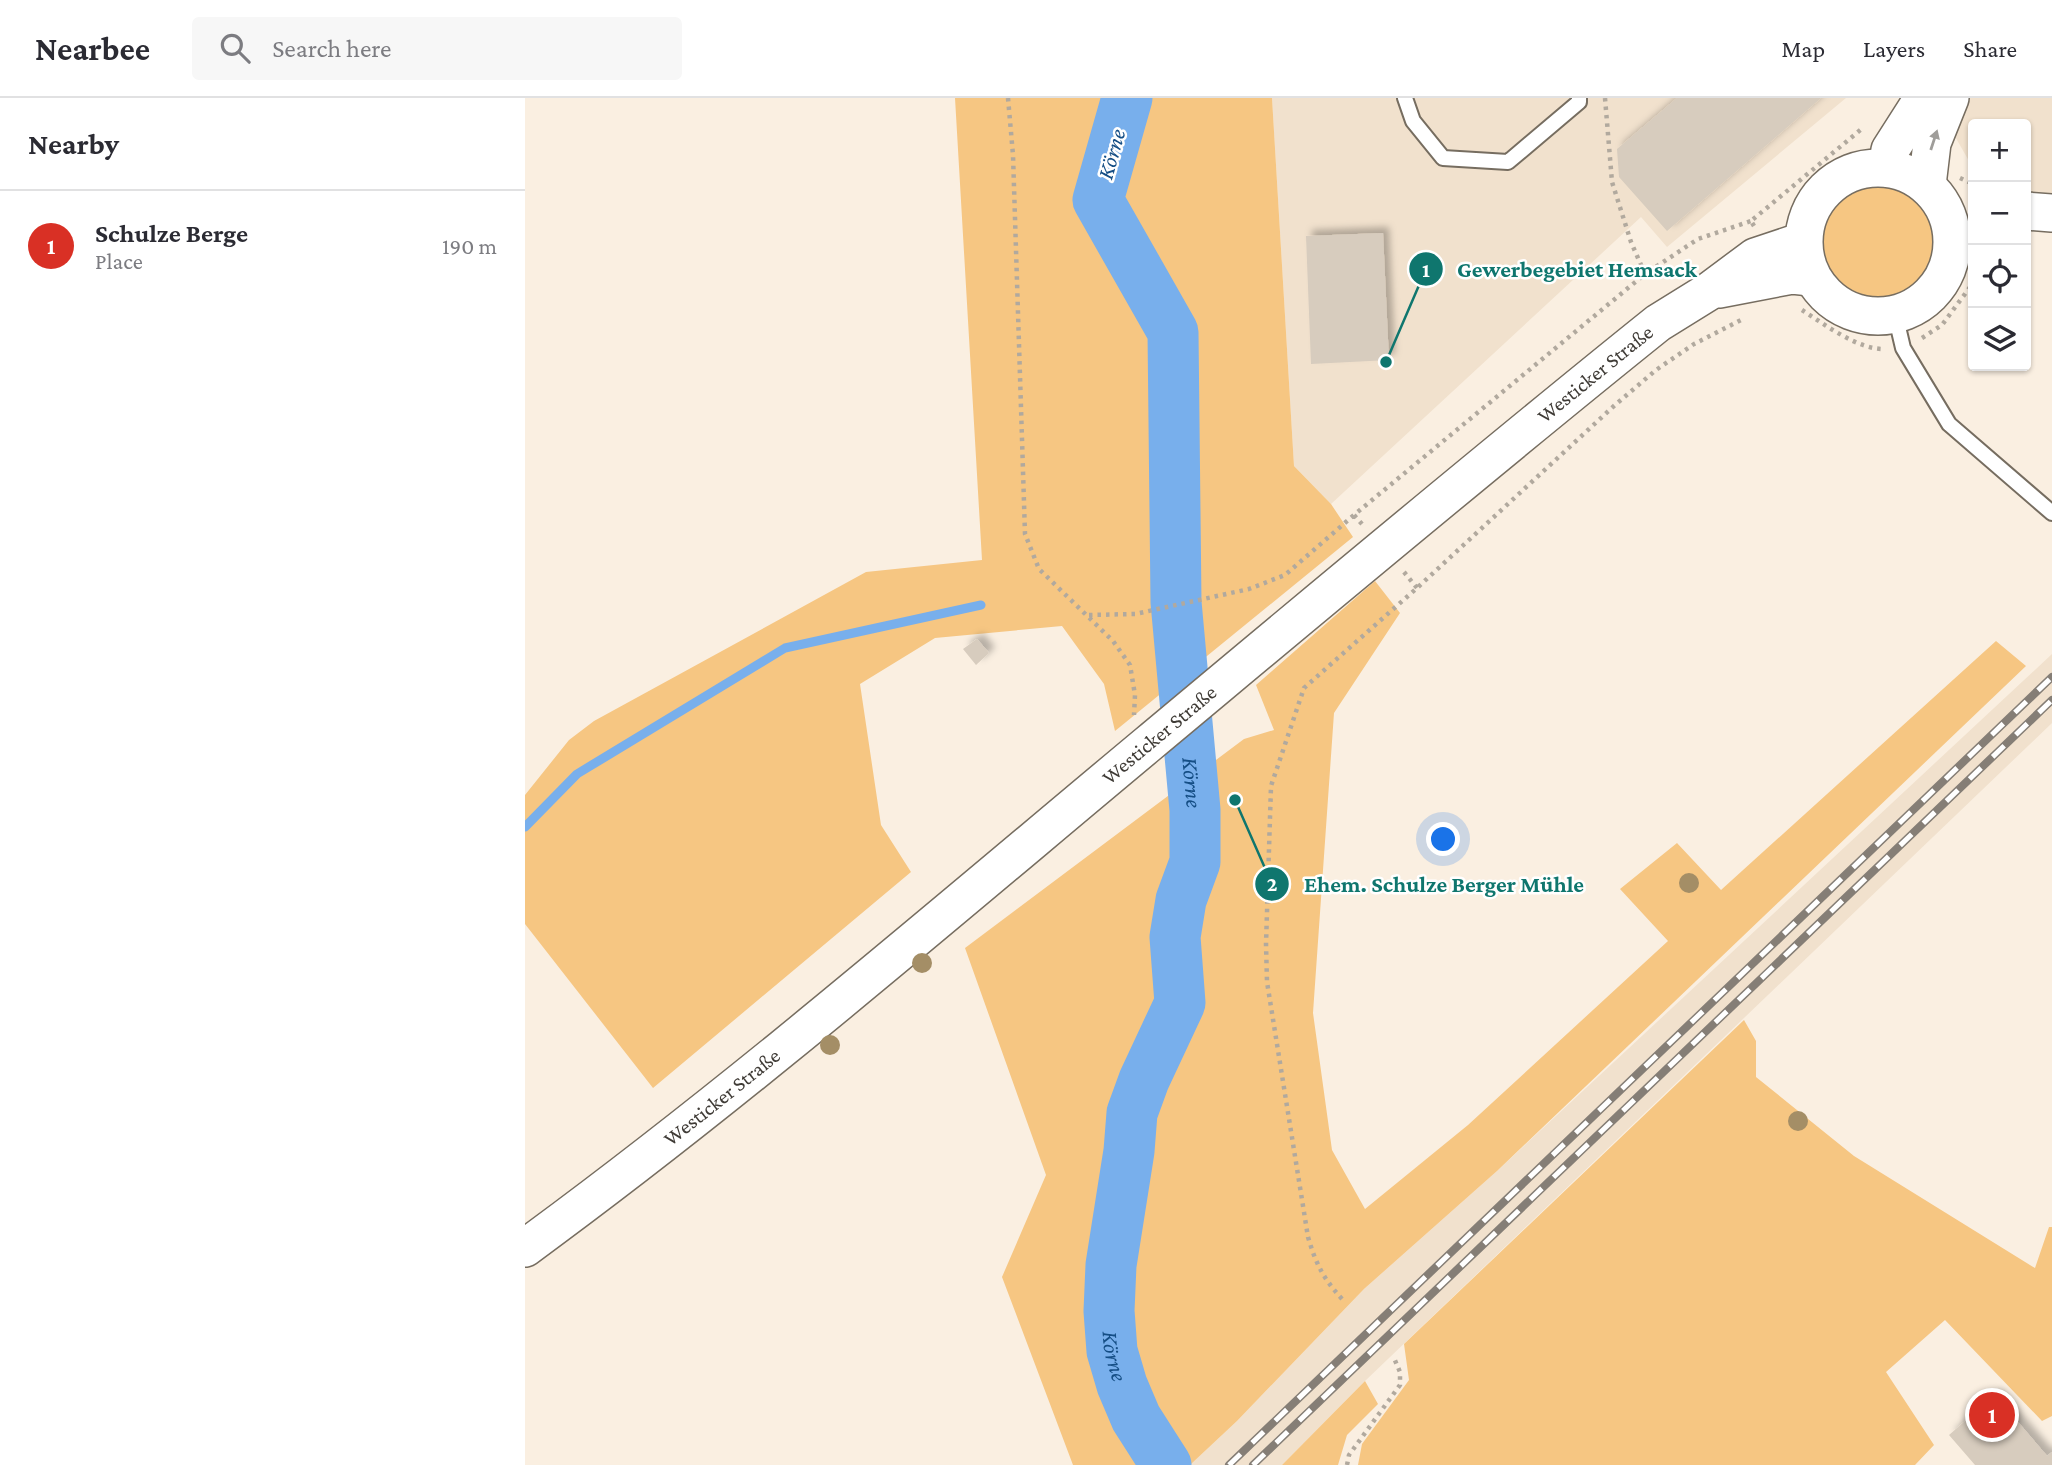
<!DOCTYPE html>
<meta charset="utf-8">
<style>
:root{--surface:#fff;--page:#f7f7f7;--text:#2b2b33;--muted:#7c7c81;--line:#e1e1e2;--accent:#d93025}
body{margin:0;font-family:"Crimson Pro",serif;background:var(--page);color:var(--text)}
.controls{position:absolute;right:21px;top:21px;display:grid;overflow:hidden;border-radius:7px;box-shadow:0 2px 5px #0004}
.controls button{width:63px;height:63px;display:grid;place-items:center;padding:0;border:0;border-bottom:2px solid var(--line);background:var(--surface);color:var(--text);font:35px sans-serif}
.you{position:absolute;left:919px;top:742px;width:24px;height:24px;margin:-18px;border:5px solid #fff;border-radius:50%;background:#1a73e8;box-shadow:0 0 0 10px #1a73e833}
.badge{display:grid;place-items:center;width:46px;height:46px;border-radius:50%;background:var(--accent);color:#fff;font-size:23px;font-weight:700}
.pin{position:absolute;translate:-50% -50%;border:4px solid #fff;box-shadow:0 2px 7px #0006}
.list{margin:0;padding:0;list-style:none}
h2{display:flex;justify-content:space-between;align-items:center;height:91px;margin:0;padding:0 28px;font-size:30px}
h2 small{font-size:23px;font-weight:400;color:var(--muted)}
.list li{display:grid;grid-template-columns:46px 1fr auto;gap:21px;align-items:center;box-sizing:border-box;height:112px;padding:0 28px;border-top:2px solid var(--line)}
.list b{display:block;font-size:26px;white-space:nowrap}
.list p{margin:0;font-size:23px;white-space:nowrap;color:var(--muted)}
.list em{font-size:23px;font-style:normal;color:var(--muted)}
.icon{flex:none;width:38px;height:38px;fill:none;stroke:currentColor;stroke-width:2;stroke-linecap:round;stroke-linejoin:round}
.map{position:relative;flex:none;width:1527px;height:1367px;overflow:hidden}
header{display:flex;align-items:center;gap:42px;box-sizing:border-box;height:98px;padding:0 35px;background:var(--surface);border-bottom:2px solid var(--line)}
header strong{font-size:33px}
nav{display:flex;gap:38px;margin-inline-start:auto;font-size:24px}
.search{width:490px;height:63px;background:var(--page);display:flex;align-items:center;gap:18px;box-sizing:border-box;padding:0 24px;border-radius:7px;color:var(--muted);font-size:26px}
main{display:flex}
aside{flex:1;background:var(--surface)}
.map>svg:first-child{display:block}
.built{fill:#f1e1cd}
.green{fill:#f6c682}
.lines{fill:none;stroke-linecap:round;stroke-linejoin:round}
.stream{stroke:#78afec;stroke-width:9}
.river{stroke:#78afec;stroke-width:51}
.building{fill:#d7ccbe;filter:url(#shadow)}
.lane-casing{stroke:#766d60;stroke-width:18}
.secondary-casing{stroke:#766d60;stroke-width:40}
.path{stroke:#b1a99e;stroke-width:4.5;stroke-dasharray:3.5 5;stroke-linecap:butt}
.lane{stroke:#fff;stroke-width:14}
.secondary{stroke:#fff;stroke-width:37}
.rail-casing{stroke:#857e76;stroke-width:8}
.rail{stroke:#fff;stroke-width:5;stroke-dasharray:16;stroke-linecap:butt}
.tree{fill:#a48e66}
.oneway{fill:#9f9d9a}
.labels{text-anchor:middle;stroke-width:5;stroke-linejoin:round;paint-order:stroke}
.street-label{font-size:21px;fill:#3f3b36;stroke:#fff}
.water-label{font-size:23px;font-style:italic;fill:#154e85;stroke:#fff}
.leader{fill:none;stroke:#0f766e;stroke-width:2.5}
.callout-dot{fill:#0f766e;stroke:#fff;stroke-width:2.5}
.mark-label{font-size:21px;text-anchor:middle;font-weight:bold;fill:#fff}
.callout-label{font-size:23px;text-anchor:middle;font-weight:bold;fill:#0f766e;stroke:#fff;stroke-width:5;stroke-linejoin:round;paint-order:stroke}
</style>
<header>
<strong>Nearbee</strong>
<div class="search"><svg class="icon" aria-label="search" viewBox="0 0 24 24"><circle cx="10" cy="10" r="6"/><path d="M15 15l6 6"/></svg>Search here</div>
<nav><a>Map</a><a>Layers</a><a>Share</a></nav>
</header>
<main>
<aside>
<h2>Nearby<small></small></h2>
<ul class="list">
<li><span class="badge">1</span><div><b>Schulze Berge</b><p>Place</p></div><em>190 m</em></li>
</ul>
</aside>
<div class="map">
<svg width="1527" height="1367" viewBox="0 0 1527 1367">
<defs>
<filter id="shadow"><feDropShadow dx="6" dy="-6" stdDeviation="3.5" flood-color="#0004"/></filter>
</defs>
<rect width="100%" height="100%" fill="#faefe1"/>
<path class="built" d="M747 0H1321L1142 149 1116 119 806 406 769 368Z
M1445 0H1527V96L1501 97V26H1448V70L1420 21Z
M1527 556V625L840 1283 757 1367H665L712 1323 839 1191 972 1073Z"/>
<path class="green" d="M430 0H747L769 368 806 406 828 439 590 633 579 586 537 528 410 540 335 586 356 727 386 774 128 990 0 826V697L44 642 69 623 341 474 457 462Z
M1297 143a56 56 0 1 1 112 0a56 56 0 1 1-112 0Z
M850 483 875 515 809 615 788 915 807 1052 840 1111 943 1027 1143 843 1095 791 1152 745 1196 792 1471 543 1501 568 972 1073 839 1191 712 1323 665 1367H548L477 1179 521 1077 440 850 719 641 749 632 731 587Z
M1219 922 1231 943V979L1329 1058 1510 1170 1524 1129H1527V1318L1517 1323 1420 1222 1361 1274 1409 1347 1390 1367H833L837 1346 884 1282 879 1246Z
M840 1283 853 1306 822 1337 813 1367H757Z"/>
<g class="lines">
<path class="stream" d="M0 729 52 676 260 550 456 507"/>
<path class="river" id="s1" d="M602 0 573 102 648 234 651 504 670 712V764L656 802 650 839 655 905 619 982 607 1015 604 1053 586 1167 584 1213 587 1253 597 1287 611 1320 641 1367"/>
</g>
<path class="building" d="M1152 0H1296L1142 133 1094 79 1092 51Z
M858 135 864 262 786 266 781 138Z
M452 541 464 555 451 567 438 551Z
M1470 1297 1522 1358 1527 1354V1367H1450L1424 1337Z"/>
<g class="lines">
<g class="lane-casing">
<path id="lane" d="M880 0 888 23 918 60 983 64 1054 4V0
M1370 216 1378 250 1424 326 1527 415"/>
</g>
<g class="secondary-casing">
<g id="secondary">
<circle cx="1353" cy="144" r="74"/>
<path d="M1362 70 1365 52 1395 5 1402 0"/>
<path d="M1402 87 1407 45 1425 0"/>
<path d="M1501 113 1527 115"/>
<path d="M1194 191 1267 177 1286 179"/>
<path id="s2" d="M0 1150C216 992 418 817 623 646 792 505 961 363 1133 225L1183 194 1230 159 1278 143"/>
</g>
</g>
<path class="path" d="M483 0 488 57 500 436 514 471 588 543 605 567 610 597 609 617
M1080 0 1087 84 1106 144 1120 176 1173 141 1226 123
M1435 80 1448 86
M1229 128 1226 123 1339 29
M1277 212C1299 226 1333 252 1360 251
M1397 240 1417 227 1448 185
M837 426 829 417 1120 176
M879 474 892 490
M564 517 610 516 724 491 760 477 829 417
M817 1201C798 1180 791 1166 783 1139L742 884 741 846 746 688 779 590 892 490 1090 307 1131 272 1169 246 1220 220
M822 1367 824 1357 875 1287V1274L869 1260"/>
<use href="#lane" class="lane"/>
<use href="#secondary" class="secondary"/>
<g class="rail-casing">
<path id="rail" d="M704 1367 1527 579
M728 1367 1527 602"/>
</g>
<use href="#rail" class="rail"/>
</g>
<g class="tree">
<circle cx="1164" cy="785" r="10"/>
<circle cx="397" cy="865" r="10"/>
<circle cx="305" cy="947" r="10"/>
<circle cx="1273" cy="1023" r="10"/>
</g>
<defs><path id="oneway-solid" d="M-6-.8H1V-3.2L6.5 0L1 3.2V.8H-6Z" transform="scale(1.75)"/></defs>
<use class="oneway" href="#oneway-solid" transform="translate(1409 42) rotate(-72)"/>
<g class="labels">
<g class="street-label">
<text dy="7" stroke="none"><textPath href="#s2" startOffset="1382">Westicker Straße</textPath></text>
<text dy="7" stroke="none"><textPath href="#s2" startOffset="816">Westicker Straße</textPath></text>
<text dy="7" stroke="none"><textPath href="#s2" startOffset="248">Westicker Straße</textPath></text>
</g>
<g class="water-label">
<text transform="translate(586 56) rotate(-74)" y="8">Körne</text>
<text dy="8" stroke="none"><textPath href="#s1" startOffset="709">Körne</textPath></text>
<text dy="8" stroke="none"><textPath href="#s1" startOffset="1298">Körne</textPath></text>
</g>
</g>
<path class="leader" d="M861 264L901 171M710 702L747 786"/>
<g class="callout-dot">
<circle cx="861" cy="264" r="7"/>
<circle cx="710" cy="702" r="7"/>
<circle cx="901" cy="171" r="18"/>
<circle cx="747" cy="786" r="18"/>
</g>
<g class="mark-label">
<text x="901" y="179">1</text>
<text x="747" y="793">2</text>
</g>
<g class="callout-label">
<text x="1052" y="179">Gewerbegebiet Hemsack</text>
<text x="919" y="794">Ehem. Schulze Berger Mühle</text>
</g>
</svg>
<div class="controls">
<button>+</button>
<button>−</button>
<button><svg class="icon" aria-label="locate" viewBox="0 0 24 24"><circle cx="12" cy="12" r="6"/><path d="M12 2v4M12 18v4M2 12h4M18 12h4"/></svg></button>
<button><svg class="icon" aria-label="layers" viewBox="0 0 24 24"><path d="M12 4l9 5-9 5-9-5zM3 14l9 5 9-5"/></svg></button>
</div>
<div class="you"></div>
<div class="pin badge" style="left:1467px;top:1317px">1</div>
</div>
</main>
